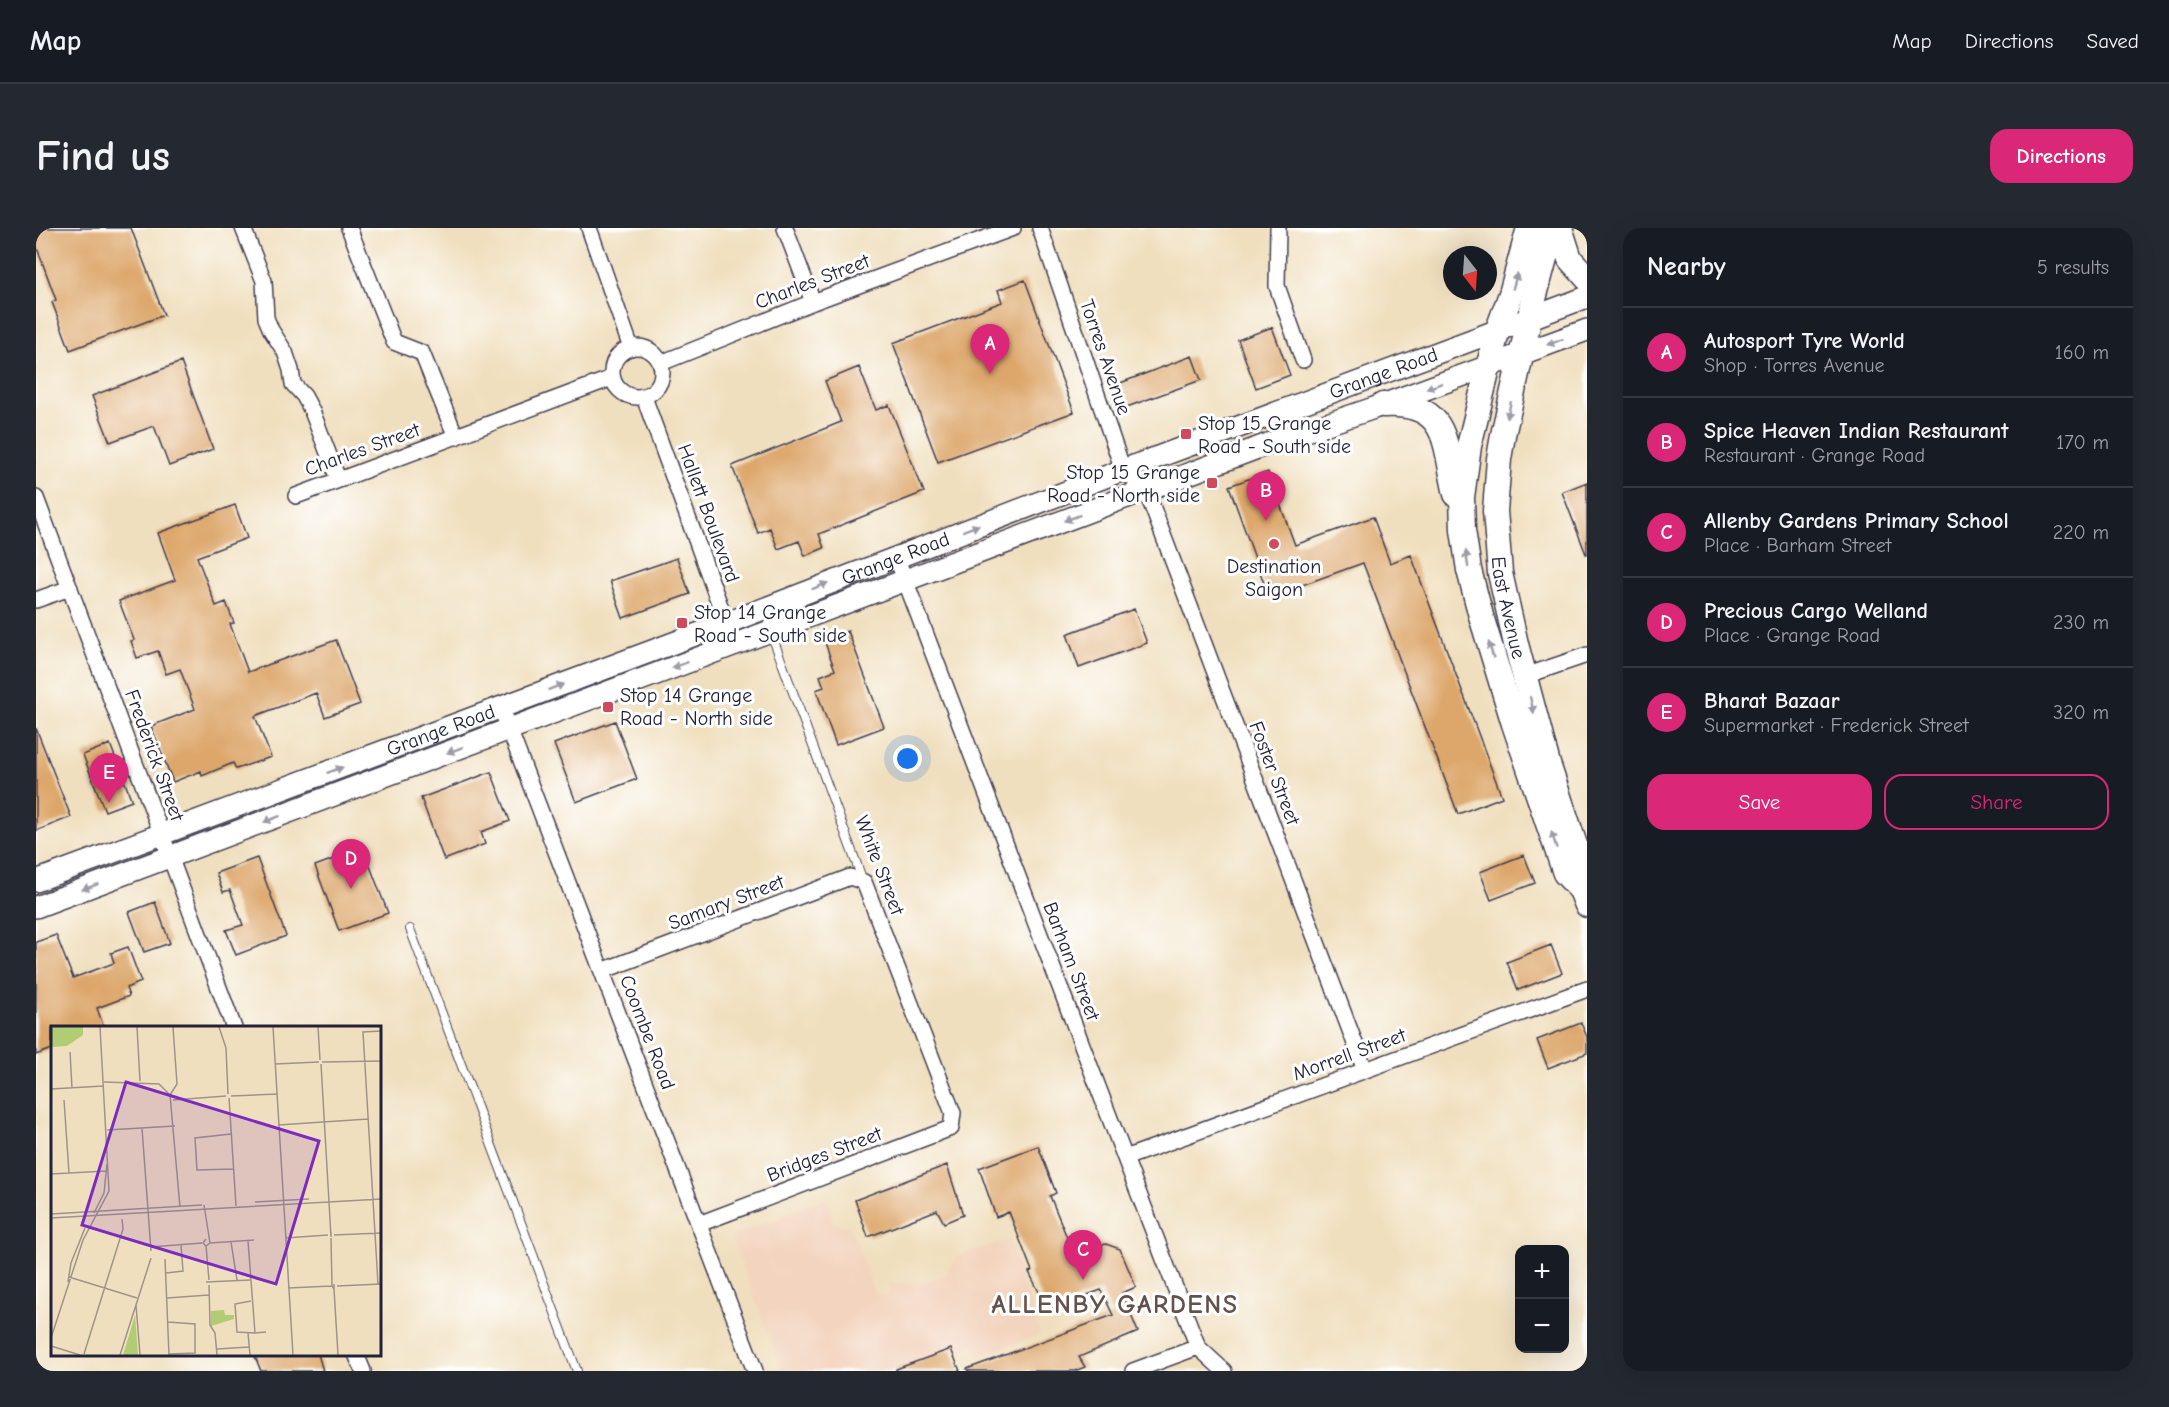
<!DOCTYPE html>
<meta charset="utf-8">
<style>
:root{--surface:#171b24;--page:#242831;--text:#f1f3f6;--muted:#9ea1a6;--line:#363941;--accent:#db2777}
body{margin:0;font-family:"Comic Neue",sans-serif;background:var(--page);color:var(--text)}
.controls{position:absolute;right:18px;bottom:18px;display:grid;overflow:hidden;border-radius:12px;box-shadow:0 6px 24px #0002}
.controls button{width:54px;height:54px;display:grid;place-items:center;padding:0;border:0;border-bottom:2px solid var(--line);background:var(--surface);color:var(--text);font:30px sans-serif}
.compass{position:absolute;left:1407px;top:18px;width:54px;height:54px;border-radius:50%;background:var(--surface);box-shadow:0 6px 24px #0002;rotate:163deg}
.you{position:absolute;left:872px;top:531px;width:21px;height:21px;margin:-15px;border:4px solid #fff;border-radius:50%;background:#1a73e8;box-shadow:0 0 0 9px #1a73e833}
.badge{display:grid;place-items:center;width:39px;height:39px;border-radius:50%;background:var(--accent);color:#fff;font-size:20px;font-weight:700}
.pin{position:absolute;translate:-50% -50px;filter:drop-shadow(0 2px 3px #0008)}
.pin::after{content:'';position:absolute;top:32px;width:21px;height:18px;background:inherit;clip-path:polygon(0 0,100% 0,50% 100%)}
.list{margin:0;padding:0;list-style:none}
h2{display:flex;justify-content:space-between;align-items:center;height:78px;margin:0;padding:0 24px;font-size:26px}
h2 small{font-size:20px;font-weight:400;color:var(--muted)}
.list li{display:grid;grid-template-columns:39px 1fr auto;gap:18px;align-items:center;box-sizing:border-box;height:90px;padding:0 24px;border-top:2px solid var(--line)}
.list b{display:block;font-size:22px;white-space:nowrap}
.list p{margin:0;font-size:20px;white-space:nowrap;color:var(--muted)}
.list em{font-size:20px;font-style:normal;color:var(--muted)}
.actions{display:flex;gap:12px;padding:18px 24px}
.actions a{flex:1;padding:14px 0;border:2px solid var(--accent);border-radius:18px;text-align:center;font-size:21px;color:var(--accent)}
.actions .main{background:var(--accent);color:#fff}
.map{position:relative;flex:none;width:1551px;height:1143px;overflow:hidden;border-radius:18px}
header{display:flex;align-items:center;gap:36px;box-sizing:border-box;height:84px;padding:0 30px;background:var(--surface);border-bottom:2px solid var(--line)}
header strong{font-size:28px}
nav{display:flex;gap:33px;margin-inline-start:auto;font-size:21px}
.intro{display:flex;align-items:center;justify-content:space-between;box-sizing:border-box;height:144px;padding:0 36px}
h1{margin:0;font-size:42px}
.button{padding:15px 27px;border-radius:18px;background:var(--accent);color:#fff;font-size:21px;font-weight:700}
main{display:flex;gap:36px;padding:0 36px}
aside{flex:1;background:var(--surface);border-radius:18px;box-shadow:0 6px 24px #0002}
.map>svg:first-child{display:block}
.built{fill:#f3d4be}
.building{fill:#dda76c}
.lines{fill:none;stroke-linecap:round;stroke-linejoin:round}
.service-casing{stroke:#413e4f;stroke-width:10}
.minor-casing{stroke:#413e4f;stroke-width:18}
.secondary-casing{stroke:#413e4f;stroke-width:24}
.primary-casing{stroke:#413e4f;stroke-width:27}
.service{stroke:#fff;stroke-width:8}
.minor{stroke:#fff;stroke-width:15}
.secondary{stroke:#fff;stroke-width:21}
.primary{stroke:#fff;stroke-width:24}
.oneway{fill:#9c9ca7}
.poi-dot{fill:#d1495b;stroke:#fff;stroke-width:2}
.labels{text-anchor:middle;stroke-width:6;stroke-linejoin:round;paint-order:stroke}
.street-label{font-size:20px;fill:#22223b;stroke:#fff}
.poi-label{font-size:20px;fill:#22223b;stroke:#fff;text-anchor:start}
.district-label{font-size:26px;font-weight:bold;letter-spacing:1.5px;fill:#63514c;stroke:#fff}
.inset-road{fill:none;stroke:#9e938a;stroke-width:1.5}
.view{fill:#7b2cbf;fill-opacity:0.15;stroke:#7b2cbf;stroke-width:3}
.inset-edge{fill:none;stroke:#22223b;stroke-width:3}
</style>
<header>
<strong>Map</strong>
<nav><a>Map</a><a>Directions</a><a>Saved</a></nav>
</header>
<div class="intro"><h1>Find us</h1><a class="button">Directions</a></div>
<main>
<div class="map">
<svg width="1551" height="1143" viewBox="0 0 1551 1143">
<rect width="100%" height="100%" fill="#fff"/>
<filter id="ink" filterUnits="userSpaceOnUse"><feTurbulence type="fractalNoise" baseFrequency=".0167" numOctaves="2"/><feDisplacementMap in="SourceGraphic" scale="12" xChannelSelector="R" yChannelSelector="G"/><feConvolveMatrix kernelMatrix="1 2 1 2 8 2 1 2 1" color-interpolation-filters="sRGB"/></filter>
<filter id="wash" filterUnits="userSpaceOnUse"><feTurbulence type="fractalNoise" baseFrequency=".008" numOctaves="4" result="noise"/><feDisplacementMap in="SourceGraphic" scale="24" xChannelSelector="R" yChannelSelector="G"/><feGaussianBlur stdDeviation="1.35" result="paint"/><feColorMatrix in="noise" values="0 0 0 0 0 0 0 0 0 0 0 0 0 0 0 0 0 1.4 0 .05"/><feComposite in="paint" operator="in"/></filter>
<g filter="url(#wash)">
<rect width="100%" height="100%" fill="#f0dfbe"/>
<path class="built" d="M791 970 797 995 813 999 820 1012 838 1065 851 1068 854 1055 883 1056 911 1047 914 1037 924 1027 973 1012 1004 1106 943 1129 938 1117 864 1143H746L695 1008Z"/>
<g id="blocks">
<path class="building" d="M0 0H95L128 87 34 122 16 74 20 72 0 17Z
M989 52 1038 184 902 234 857 115 966 74 962 62Z
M1236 99 1254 147 1220 160 1202 112Z
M1156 128 1165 152 1088 180 1079 157Z
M145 134 177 221 133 238 118 198 74 214 56 168Z
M823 139 840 182 853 177 888 264 783 306 788 320 769 328 763 313 742 321 734 300 722 305 696 238 805 194 789 153Z
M1232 244 1259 317 1337 289 1354 335 1375 327 1466 569 1422 586 1327 335 1233 369 1193 258Z
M1551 254V326H1550L1526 264Z
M199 277 211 310 161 329 180 378 190 374 198 395 194 396 212 444 300 412 324 476 289 489 280 465 219 488 235 529 200 541 197 535 166 548 165 543 137 554 115 498 159 481 144 441 130 446 122 423 101 430 95 413 98 412 83 373 139 352 122 305Z
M641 330 654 366 587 390 574 353Z
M1098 381 1111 415 1043 440 1031 406Z
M812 403 848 499 800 517 780 462 788 459 784 448 799 442 788 412Z
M579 493 601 551 540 574 518 516Z
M0 500 35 589 0 603Z
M74 516 96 573 69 583 47 527Z
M455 544 474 593 445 604 449 616 408 632 385 570Z
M327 620 352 685 303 703 279 638Z
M1488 627 1499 655 1455 672 1444 644Z
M221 630 250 708 200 727 190 702 207 697 194 662 187 664 180 645Z
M119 674 134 715 108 724 93 684Z
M20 707 37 750 78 735 75 725 92 719 105 754 90 760 93 768 61 780 68 800H16V821L0 827V714Z
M1515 717 1526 745 1482 762 1471 734Z
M1545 795 1551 809V825L1512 840 1501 812Z
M1002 918 1020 965 1014 968 1037 1024 1070 1016 1084 1021 1100 1059 1086 1065 1102 1104 1043 1129 1049 1139 1039 1143H932L931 1141 1077 1087 1065 1062 1012 1082 993 1044 996 1043 973 984 960 989 943 940Z
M911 937 927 987 908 995 901 982 832 1009 819 972Z
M915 1121 924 1143H860V1141Z
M218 1126H282L287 1143H225Z"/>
</g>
</g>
<g filter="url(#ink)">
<use href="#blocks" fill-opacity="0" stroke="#413e4f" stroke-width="1.5"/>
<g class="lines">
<g class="service-casing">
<path id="service" d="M735 405 827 653
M374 701 541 1143"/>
</g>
<g class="minor-casing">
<path id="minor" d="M207 0 228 53 230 90 235 102 249 124 255 142 257 156 268 168 276 183 302 251
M313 0 358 114 386 125 420 209
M553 0 595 120
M749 0 777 74
M1004 0 1087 242 1110 262 1329 842
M1242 0 1241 58 1267 132
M576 144a25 25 0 1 1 50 0a25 25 0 1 1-50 0Z
M625 135 777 74 977 0
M608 169 698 416
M260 268 576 150
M0 270 198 800
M860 328 1089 930 1162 1119 1188 1143
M0 372 34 360
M1489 448 1551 427
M465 480 719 1143
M566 743 814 649 828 654 917 885 915 900 663 996
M1089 930 1551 761
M320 1126 327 1143
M1097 1143 1162 1119"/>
</g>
<g class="secondary-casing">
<g id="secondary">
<path id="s1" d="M0 653 691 395 1087 242 1551 69"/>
<path d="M0 679 1232 216 1338 180 1551 102"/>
</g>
</g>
<g class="primary-casing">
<g id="primary">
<path d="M1493 0 1475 66 1461 104 1433 218 1426 269 1427 302 1433 342 1445 388 1478 496 1529 645 1545 662 1551 677"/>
<path id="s2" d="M1517 0 1498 71 1467 207 1463 231 1459 283 1464 345 1480 416 1512 536 1546 638 1545 662"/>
<path d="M1524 0 1534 31 1551 50"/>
<path d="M1347 177C1414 173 1408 216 1420 266"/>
</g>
</g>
<use href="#service" class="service"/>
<use href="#minor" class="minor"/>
<use href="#secondary" class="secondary"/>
<use href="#primary" class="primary"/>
</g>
<defs><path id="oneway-solid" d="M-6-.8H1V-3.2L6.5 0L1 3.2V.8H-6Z" transform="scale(1.5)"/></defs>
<g class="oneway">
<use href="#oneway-solid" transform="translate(1479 53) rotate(-74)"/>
<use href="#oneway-solid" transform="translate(1519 114) rotate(160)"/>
<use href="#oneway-solid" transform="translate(1398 158) rotate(160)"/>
<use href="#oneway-solid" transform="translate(1473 182) rotate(103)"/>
<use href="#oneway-solid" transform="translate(1036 290) rotate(159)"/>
<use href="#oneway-solid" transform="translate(935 300) rotate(-21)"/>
<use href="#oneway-solid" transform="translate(1431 331) rotate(-98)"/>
<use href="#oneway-solid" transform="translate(784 358) rotate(-22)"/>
<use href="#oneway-solid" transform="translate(1455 422) rotate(-107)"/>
<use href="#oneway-solid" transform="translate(644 437) rotate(159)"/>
<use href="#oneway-solid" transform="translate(520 459) rotate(-21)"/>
<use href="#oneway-solid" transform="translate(1496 477) rotate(76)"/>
<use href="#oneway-solid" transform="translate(419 522) rotate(159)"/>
<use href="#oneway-solid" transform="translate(299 542) rotate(-20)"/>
<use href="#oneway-solid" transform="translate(236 591) rotate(159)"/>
<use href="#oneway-solid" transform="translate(1518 612) rotate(-108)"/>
<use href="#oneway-solid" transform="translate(54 659) rotate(160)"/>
</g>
</g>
<g class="poi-dot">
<rect x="1144" y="200" width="12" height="12" rx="3"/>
<rect x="1170" y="249" width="12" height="12" rx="3"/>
<circle cx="1238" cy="316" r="6"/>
<rect x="640" y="389" width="12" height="12" rx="3"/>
<rect x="566" y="473" width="12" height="12" rx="3"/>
</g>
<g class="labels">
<g class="street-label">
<text transform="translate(776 53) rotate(-21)" y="7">Charles Street</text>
<text transform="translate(1070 129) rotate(71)" y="7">Torres Avenue</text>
<text dy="7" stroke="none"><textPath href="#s1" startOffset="1440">Grange Road</textPath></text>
<text transform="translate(326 221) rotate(-20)" y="7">Charles Street</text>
<text transform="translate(673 285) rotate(70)" y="7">Hallett Boulevard</text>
<text dy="7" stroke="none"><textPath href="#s1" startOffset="918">Grange Road</textPath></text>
<text dy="7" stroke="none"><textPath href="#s2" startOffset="387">East Avenue</textPath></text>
<text dy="7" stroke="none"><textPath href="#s1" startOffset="432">Grange Road</textPath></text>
<text transform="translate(119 527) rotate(70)" y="7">Frederick Street</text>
<text transform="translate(1239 545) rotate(69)" y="7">Foster Street</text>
<text transform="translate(844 637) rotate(69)" y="7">White Street</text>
<text transform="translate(690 674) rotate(-21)" y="7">Samary Street</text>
<text transform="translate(1036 733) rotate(69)" y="7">Barham Street</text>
<text transform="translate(612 804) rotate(69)" y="7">Coombe Road</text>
<text transform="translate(1313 826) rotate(-20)" y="7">Morrell Street</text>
<text transform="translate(788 926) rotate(-21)" y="7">Bridges Street</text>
</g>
<g class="poi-label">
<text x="1162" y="202">Stop 15 Grange<tspan x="1162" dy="23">Road - South side</tspan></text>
<text x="1164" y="251" text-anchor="end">Stop 15 Grange<tspan x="1164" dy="23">Road - North side</tspan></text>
<text x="1238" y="345" text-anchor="middle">Destination<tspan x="1238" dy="23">Saigon</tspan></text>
<text x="658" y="391">Stop 14 Grange<tspan x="658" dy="23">Road - South side</tspan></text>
<text x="584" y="474">Stop 14 Grange<tspan x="584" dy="23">Road - North side</tspan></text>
</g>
<g class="district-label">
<text x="1079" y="1085">ALLENBY GARDENS</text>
</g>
</g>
<g transform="translate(15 798)">
<rect width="330" height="330" fill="#f0dfbe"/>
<path d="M0 1H32V9L16 20 0 21ZM173 284 174 289H183V293L160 300V285ZM84 288 87 329H72L84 289Z" fill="#b0cd74"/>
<path class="inset-road" d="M86 1 89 55M122 1 126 58 119 69 129 181M168 1 175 22 177 68M222 1 242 329M267 1 269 34M19 26 21 62M271 36 330 35M224 38 268 36M270 38 280 211V206M53 56 108 58 119 69M0 63 52 60M180 70 226 68M178 72 185 180M13 74 18 147M122 74 175 70M227 99 317 93M91 102 100 225M56 104 124 100M180 108 144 112 146 144 182 143M0 148 55 145M204 176 258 173M153 179 159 217 155 220 152 217 155 213M43 187 53 167 56 138M0 188 151 179M0 192 330 173M283 209 330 207M234 212 277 209M280 212 281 260 283 263V258M197 215 204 307 215 306M180 216 186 254M159 217 203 214M155 220 158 254M99 221 151 217M114 233 118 329M115 247 132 245 130 219M18 251 86 272M17 256 20 237 34 202M161 256H155L199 254M327 258 312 6 330 5M158 259 159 299 164 307 166 329M286 260 330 258M237 262 281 260M283 263 287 329M116 272 158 269M200 275 184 278 186 306 204 307M85 279 89 329M117 296 144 298V327L118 328M197 307 199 329M0 312 32 214 58 165 49 1M0 320 29 329M166 323 198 321M33 328 72 203 71 193M69 329 100 232"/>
<path class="view" d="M75 56 268 115 225 258 31 199Z"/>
<rect width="330" height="330" class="inset-edge"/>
</g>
</svg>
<div class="controls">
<button>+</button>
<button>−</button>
</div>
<svg class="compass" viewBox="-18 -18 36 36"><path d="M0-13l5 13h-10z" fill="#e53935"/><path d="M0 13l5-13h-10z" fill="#9ea1a6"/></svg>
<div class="you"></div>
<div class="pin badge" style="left:954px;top:146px">A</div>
<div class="pin badge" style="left:1230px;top:293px">B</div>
<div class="pin badge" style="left:1047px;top:1052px">C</div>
<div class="pin badge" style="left:315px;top:661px">D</div>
<div class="pin badge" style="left:73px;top:575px">E</div>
</div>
<aside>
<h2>Nearby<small>5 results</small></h2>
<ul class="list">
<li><span class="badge">A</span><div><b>Autosport Tyre World</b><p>Shop · Torres Avenue</p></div><em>160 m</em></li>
<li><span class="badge">B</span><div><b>Spice Heaven Indian Restaurant</b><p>Restaurant · Grange Road</p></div><em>170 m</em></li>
<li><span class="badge">C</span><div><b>Allenby Gardens Primary School</b><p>Place · Barham Street</p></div><em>220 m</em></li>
<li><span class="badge">D</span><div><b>Precious Cargo Welland</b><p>Place · Grange Road</p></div><em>230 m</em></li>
<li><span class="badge">E</span><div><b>Bharat Bazaar</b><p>Supermarket · Frederick Street</p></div><em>320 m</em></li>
</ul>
<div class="actions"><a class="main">Save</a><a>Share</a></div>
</aside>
</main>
